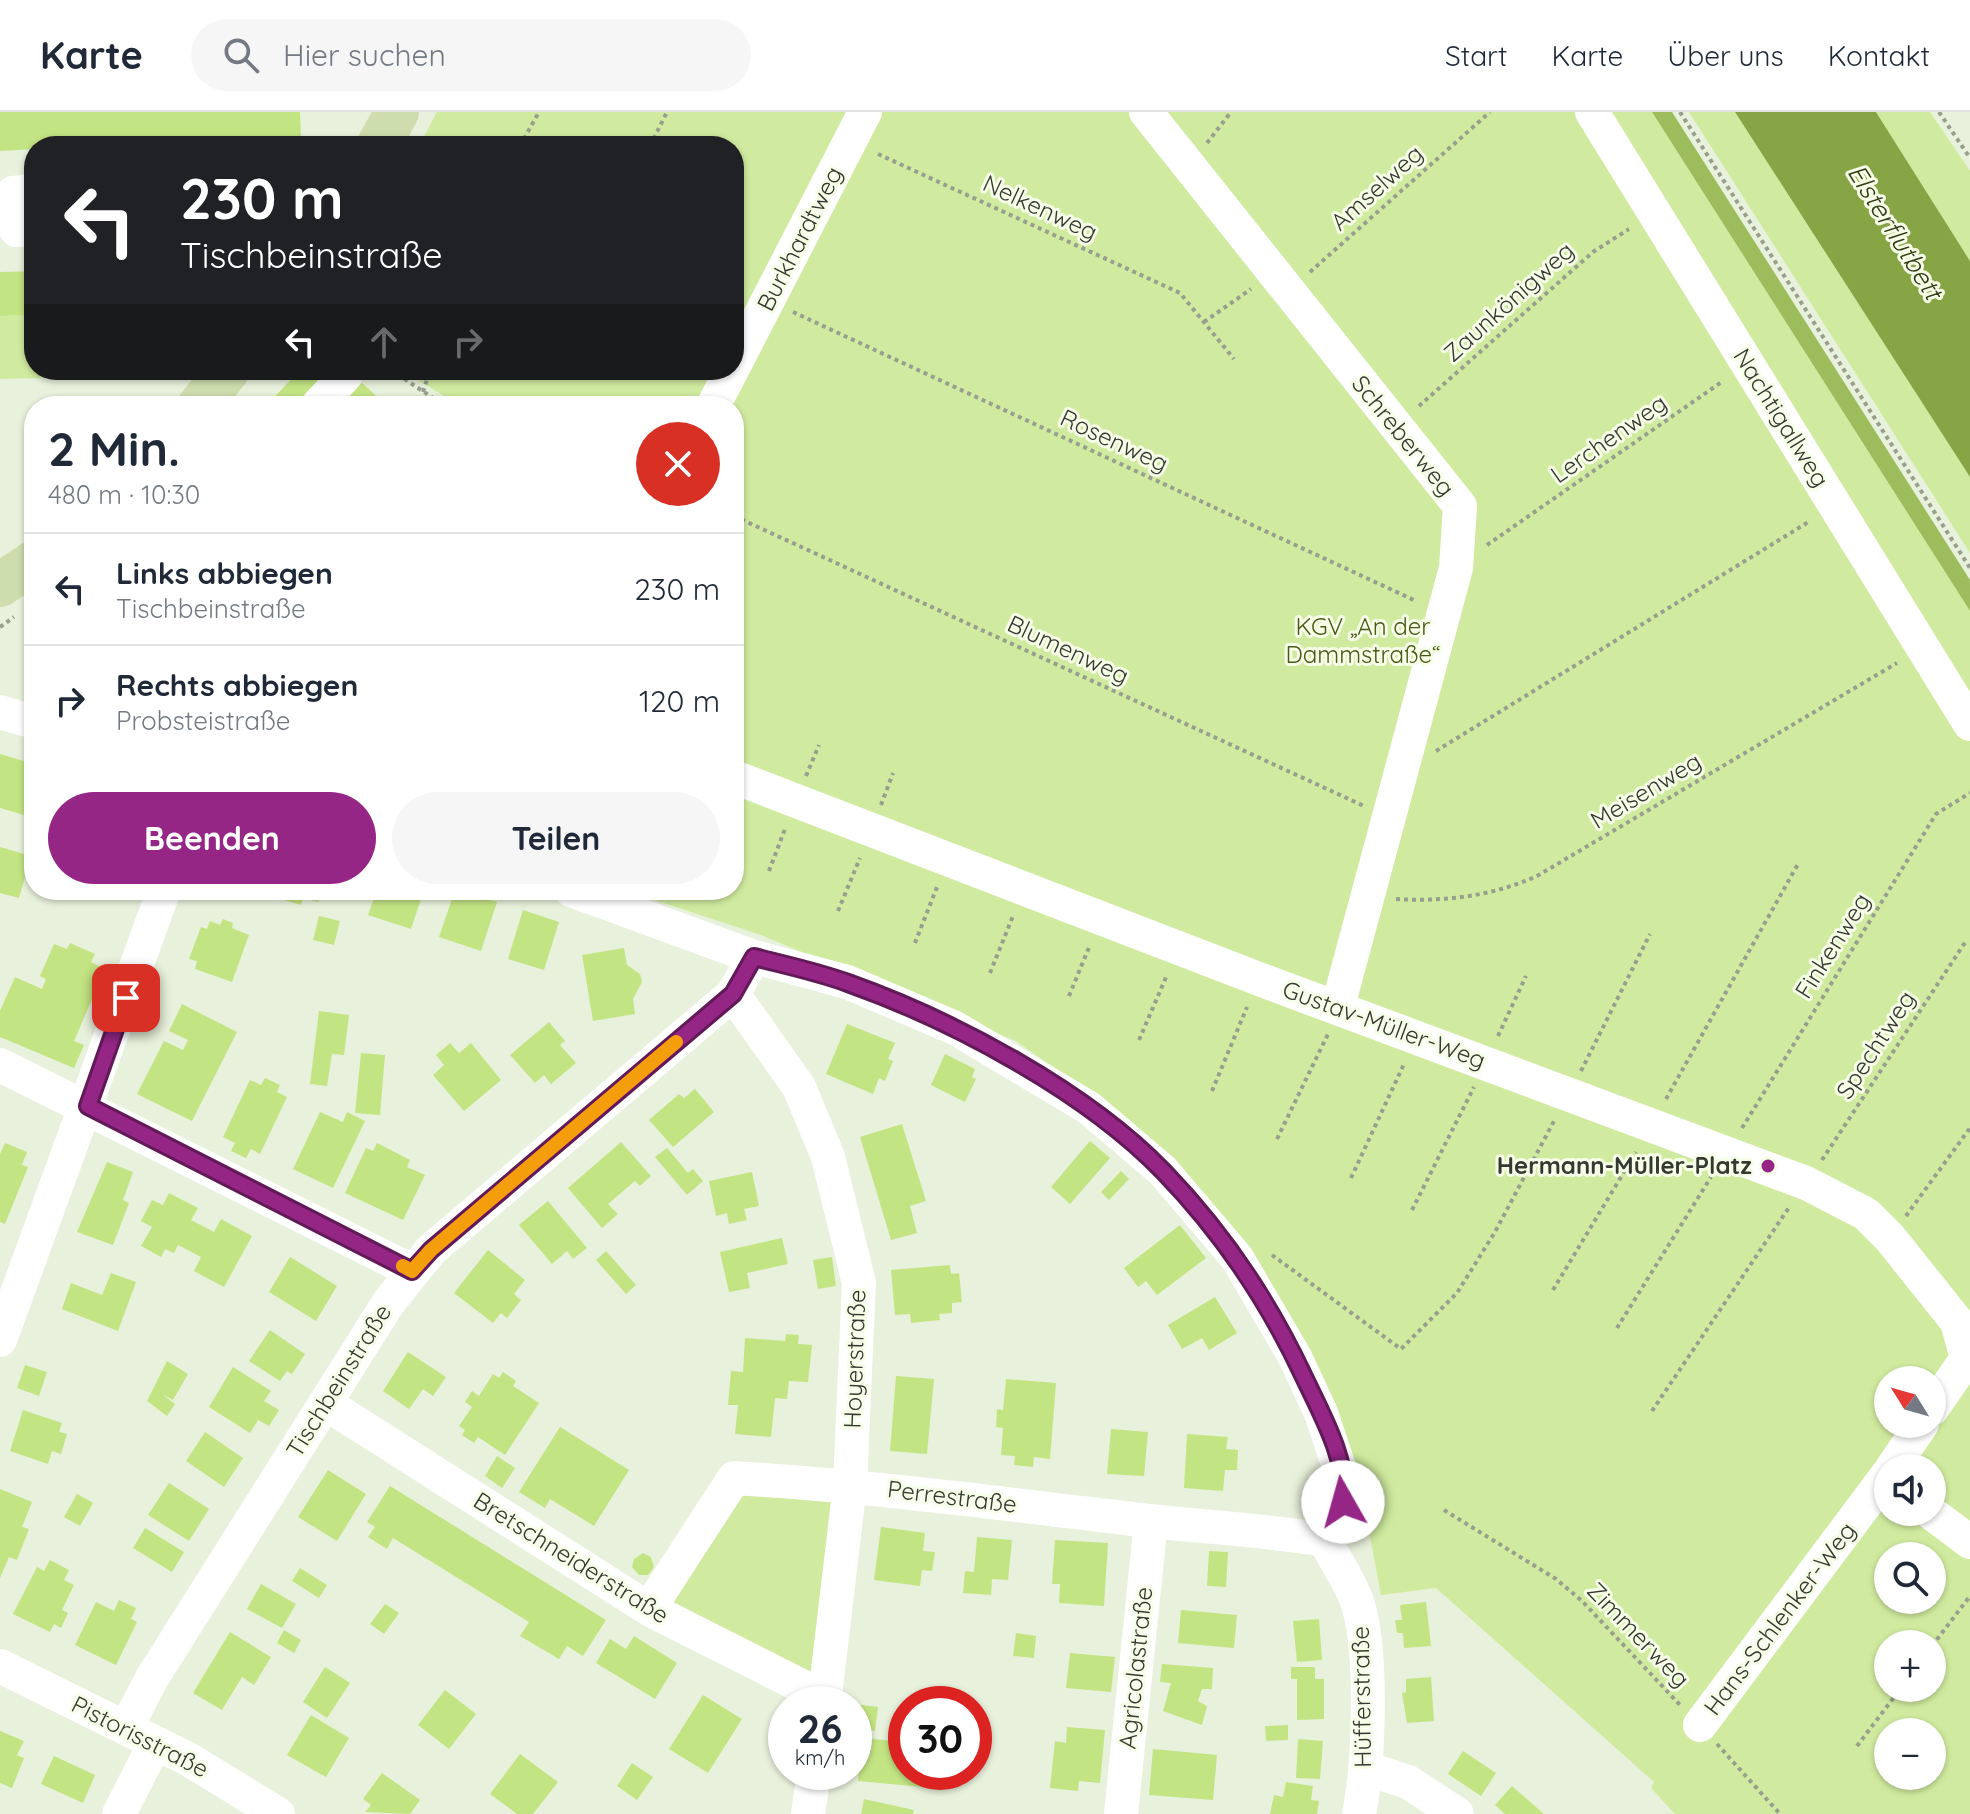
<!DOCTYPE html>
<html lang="de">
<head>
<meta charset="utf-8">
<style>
	:root { --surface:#fff; --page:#f6f6f7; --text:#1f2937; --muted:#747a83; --line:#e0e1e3; --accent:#952686 }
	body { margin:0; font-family:Quicksand,sans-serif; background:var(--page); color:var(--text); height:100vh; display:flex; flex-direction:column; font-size:30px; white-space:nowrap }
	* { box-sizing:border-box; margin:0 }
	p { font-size:26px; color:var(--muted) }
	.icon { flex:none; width:44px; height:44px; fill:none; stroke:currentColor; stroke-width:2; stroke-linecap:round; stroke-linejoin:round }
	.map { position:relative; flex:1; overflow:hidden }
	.sheet { position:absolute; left:24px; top:284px; width:720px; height:504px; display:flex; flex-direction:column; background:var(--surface); border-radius:32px; box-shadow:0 2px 6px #0004 }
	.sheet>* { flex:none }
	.banner { position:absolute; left:24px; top:24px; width:720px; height:244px; border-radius:32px; box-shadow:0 2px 6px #0004; background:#202124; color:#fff; overflow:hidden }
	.needle { width:52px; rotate:307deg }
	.tools { position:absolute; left:1874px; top:1254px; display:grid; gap:16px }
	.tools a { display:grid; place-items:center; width:72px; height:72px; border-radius:50%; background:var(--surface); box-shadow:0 2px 6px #0004; font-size:40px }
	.speed { position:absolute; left:768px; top:1574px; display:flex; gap:16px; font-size:40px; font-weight:700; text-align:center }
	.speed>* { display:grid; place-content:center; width:104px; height:104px; border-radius:50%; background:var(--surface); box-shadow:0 2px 6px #0004; line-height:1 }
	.speed small { font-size:20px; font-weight:400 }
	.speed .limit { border:12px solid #d22; background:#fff; color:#111 }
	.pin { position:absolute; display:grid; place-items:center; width:68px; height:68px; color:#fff; margin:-34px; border-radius:16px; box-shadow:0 4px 12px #0006 }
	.me { position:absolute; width:88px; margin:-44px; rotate:353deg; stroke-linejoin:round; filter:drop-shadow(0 0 6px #0008) }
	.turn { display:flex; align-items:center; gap:28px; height:168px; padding:0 24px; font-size:36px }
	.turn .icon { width:104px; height:104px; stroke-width:2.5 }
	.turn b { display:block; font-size:56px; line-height:68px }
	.lanes { display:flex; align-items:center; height:76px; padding:0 24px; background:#0003; justify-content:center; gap:40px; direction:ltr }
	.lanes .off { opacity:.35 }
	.round { display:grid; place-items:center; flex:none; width:84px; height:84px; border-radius:42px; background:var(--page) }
	.head { display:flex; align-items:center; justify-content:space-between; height:136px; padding:0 24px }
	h1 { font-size:48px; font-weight:700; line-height:60px }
	.action { display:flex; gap:16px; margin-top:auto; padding:16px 24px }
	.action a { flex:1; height:92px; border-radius:48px; background:var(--accent); color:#fff; font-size:32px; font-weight:700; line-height:92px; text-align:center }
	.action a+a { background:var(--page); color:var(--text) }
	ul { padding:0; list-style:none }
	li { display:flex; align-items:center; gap:24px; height:112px; padding:0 24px; border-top:2px solid var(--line) }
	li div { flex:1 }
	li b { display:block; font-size:30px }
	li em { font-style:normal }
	header { display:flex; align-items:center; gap:48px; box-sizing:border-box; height:112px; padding:0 40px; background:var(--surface); border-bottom:2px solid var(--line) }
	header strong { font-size:38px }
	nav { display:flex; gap:44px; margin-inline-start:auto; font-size:28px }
	.search { width:560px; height:72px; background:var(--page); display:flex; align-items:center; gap:20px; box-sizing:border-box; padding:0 28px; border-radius:44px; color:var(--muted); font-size:30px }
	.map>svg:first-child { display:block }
	.green { fill:#d0eb9f; fill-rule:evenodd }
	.forest { fill:#9dbc5c }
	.water { fill:#87a545 }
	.building { fill:#c3e483 }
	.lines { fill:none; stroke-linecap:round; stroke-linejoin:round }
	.path { stroke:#989f8f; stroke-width:4; stroke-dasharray:4 4; stroke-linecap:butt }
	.minor { stroke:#fff; stroke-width:34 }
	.major { stroke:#cdddad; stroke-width:44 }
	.route-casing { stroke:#611957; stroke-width:20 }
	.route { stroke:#952686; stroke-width:14 }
	.slow { stroke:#f59e0b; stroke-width:14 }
	.poi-dot { fill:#952686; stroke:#f6fee8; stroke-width:3 }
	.labels { text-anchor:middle; stroke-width:6; stroke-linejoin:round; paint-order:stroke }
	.street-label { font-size:24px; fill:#363931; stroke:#f6fee8 }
	.park-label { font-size:24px; fill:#485b17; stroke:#f6fee8 }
	.poi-label { font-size:24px; font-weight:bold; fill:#363931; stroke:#f6fee8; text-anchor:end }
	.water-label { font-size:26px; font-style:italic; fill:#303c15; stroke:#f6fee8 }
</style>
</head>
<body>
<header>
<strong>Karte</strong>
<div class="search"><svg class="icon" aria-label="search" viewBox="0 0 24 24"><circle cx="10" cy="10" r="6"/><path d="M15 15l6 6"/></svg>Hier suchen</div>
<nav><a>Start</a><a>Karte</a><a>Über uns</a><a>Kontakt</a></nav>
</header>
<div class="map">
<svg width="1970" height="1702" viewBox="0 0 1970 1702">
	<rect width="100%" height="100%" fill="#e8f1db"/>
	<path class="green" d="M437,0H1652L1970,499V1702H1675L1651,1676L1654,1670L1436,1476L1381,1483L1359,1366L1144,1021L1016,929L761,823L624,778H734V294H452L454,290L401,258H734V34H419ZM1888,1268H1932V1312H1888ZM1888,1356H1932V1400H1888ZM1888,1444H1932V1488H1888ZM1888,1532H1932V1576H1888ZM1888,1620H1932V1664H1888Z
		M1689,0H1735L1970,365V441Z
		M1876,0H1930L1970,59V149Z
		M34,203V258H148V263L0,267V204Z
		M734,1366L850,1373L825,1586L649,1497Z"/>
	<path class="forest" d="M1652,0H1672L1970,468V499Z"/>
	<path class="water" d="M1735,0H1876L1970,149V365Z"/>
	<path class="building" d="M0,0H300L301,26L34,34V37L0,39Z
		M34,159V203L0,204V160Z
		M300,258H334L300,294H266Z
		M359,268L387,294L338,291Z
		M0,642L34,652V706L0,696Z
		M0,735L31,744L19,786L0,781Z
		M281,778H322L318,790L303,786L301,793L284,788L287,780Z
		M377,778H424L411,817L368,803Z
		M455,778L497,790L481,839L439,825Z
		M523,798L559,810L544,858L508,847Z
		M319,804L340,809L334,833L313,828Z
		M223,807L233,811L232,816L249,823L232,870L195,857L197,849L189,847L201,815L207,817L210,809L220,813Z
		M70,831L95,842L91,850L105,857L74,929L84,933L74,956L0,925V899L15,865L42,877L46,867L40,864L54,832L67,837Z
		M624,836L627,853L640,862L642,870L633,887L635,902L593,909L582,843Z
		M182,892L237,920L192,1009L137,982L164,929L183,938L188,928L169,919Z
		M319,899L349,903L344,943L332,942L327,974L310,972Z
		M549,910L565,929L560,933L576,951L551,972L544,963L535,971L510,943Z
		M847,912L895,931L888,947L893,949L885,969L879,966L873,982L826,962Z
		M450,931L459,941L471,931L501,968L464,999L433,963L444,953L436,943Z
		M361,941L385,943L380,1003L355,1001Z
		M945,942L975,957L972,965L976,967L965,990L931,973Z
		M265,966L280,973L277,980L287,985L260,1042L251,1037L246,1046L231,1039L235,1031L223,1025L250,968L261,973Z
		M695,977L714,1000L673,1035L649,1008L679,982L684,986Z
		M320,1000L343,1010L347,1000L365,1009L333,1076L293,1057Z
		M902,1012L926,1089L910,1094L917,1121L891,1128L860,1025Z
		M1090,1029L1110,1046L1070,1092L1051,1075Z
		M621,1030L651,1064L640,1074L635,1069L608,1092L618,1102L602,1116L568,1076Z
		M5,1031L27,1040L22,1053L28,1055L5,1112L0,1110V1042Z
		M377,1031L410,1048L407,1055L425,1063L403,1108L345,1081L366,1036L373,1039Z
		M667,1036L688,1061L693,1057L703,1069L687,1083L655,1045Z
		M107,1050L133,1060L123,1088L129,1091L113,1133L77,1120Z
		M1121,1059L1129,1067L1109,1088L1101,1080Z
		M752,1060L759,1094L744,1097L747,1108L729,1112L727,1101L716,1104L709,1069Z
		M169,1081L198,1096L191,1108L214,1120L221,1107L252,1124L224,1175L194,1159L201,1145L178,1133L174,1141L165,1137L161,1145L141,1134L152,1115L141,1109L152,1088L163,1093Z
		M548,1089L587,1136L573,1147L567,1139L552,1152L519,1113Z
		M1180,1113L1206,1146L1157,1183L1146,1169L1138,1175L1124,1156Z
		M782,1126L788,1152L747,1161L750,1176L729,1180L720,1140Z
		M488,1138L525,1168L514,1182L521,1188L507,1206L501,1201L493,1211L454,1181Z
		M606,1139L636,1173L626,1182L596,1148Z
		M290,1145L337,1174L316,1209L269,1180Z
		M832,1145L836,1174L818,1177L813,1148Z
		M950,1153L951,1162L959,1161L962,1190L952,1191V1201L939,1202L940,1208L911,1211L910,1202L895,1203L891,1158Z
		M111,1161L136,1170L118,1219L62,1197L71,1171L102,1183Z
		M1215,1185L1237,1221L1209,1238L1202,1226L1182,1237L1168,1213Z
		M270,1218L305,1242L292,1262L287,1259L280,1269L249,1249Z
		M786,1222L799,1223L798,1232L812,1233L808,1270L789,1269L787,1287L775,1286L771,1325L735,1322L738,1293H728L731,1259L743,1260L745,1226L785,1229Z
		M408,1240L446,1265L433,1284L423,1277L409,1297L383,1279Z
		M167,1249L188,1262L173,1288L162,1282L175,1292L167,1304L147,1289Z
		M25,1253L47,1260L39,1284L17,1276Z
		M233,1255L271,1279L264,1289L279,1298L269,1314L258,1308L250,1321L209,1295Z
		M503,1260L516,1269L513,1274L539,1291L505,1343L478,1325L474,1331L462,1323L465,1318L459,1314L472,1295L465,1290L472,1279L479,1284L493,1262L499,1266Z
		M896,1264L934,1267L927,1342L890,1339Z
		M1006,1267L1056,1271L1050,1347L1034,1345L1033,1355L1014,1353L1015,1344L1001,1343L1003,1316L996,1315L997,1297L1003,1298Z
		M23,1298L62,1311L59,1320L67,1322L61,1342L52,1339L48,1352L10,1339Z
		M560,1315L629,1358L594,1414L550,1387L545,1396L519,1380Z
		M1111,1317L1148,1320L1144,1364L1107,1362Z
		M205,1320L243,1346L224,1375L186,1349Z
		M1187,1322L1228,1325L1226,1337L1238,1338L1237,1358H1225L1223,1379L1184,1376Z
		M497,1344L515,1356L502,1376L485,1364Z
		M328,1358L366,1382L337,1429L298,1405Z
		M169,1371L209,1397L189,1429L148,1403Z
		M390,1374L606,1508L583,1544L567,1534L559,1547L520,1524L529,1510L393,1426L387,1437L368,1425L375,1415L367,1410Z
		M0,1377L32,1390L22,1415L29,1417L17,1448L9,1445L0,1466Z
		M77,1382L93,1391L80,1414L64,1405Z
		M881,1415L925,1421L923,1439L935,1440L932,1459L922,1458L920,1474L874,1468Z
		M145,1416L184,1440L172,1460L133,1436Z
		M977,1425L1012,1428L1008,1468L992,1467L991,1483L963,1481L965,1459L974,1460Z
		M1055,1428L1108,1431L1104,1494L1059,1491L1060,1472H1052Z
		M1209,1439L1228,1440L1226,1475L1207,1474Z
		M643,1441L651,1445L654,1455L648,1463H639L632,1455L634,1447Z
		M50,1448L69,1458L64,1468L74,1473L62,1498L68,1501L61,1516L54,1512L50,1520L13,1502L37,1455L44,1459Z
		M300,1456L327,1473L319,1486L292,1469Z
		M261,1472L296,1492L282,1516L247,1497Z
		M119,1488L136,1496L131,1507L137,1510L116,1553L75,1533L96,1490L114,1499Z
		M1426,1490L1431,1534L1404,1536L1403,1521H1397L1395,1508H1402L1400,1493Z
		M385,1492L399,1501L384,1522L370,1512Z
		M1181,1498L1237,1503L1234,1536L1178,1531Z
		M1319,1507L1322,1548L1297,1550L1293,1509Z
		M284,1518L301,1528L294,1541L277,1531Z
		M230,1520L271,1545L254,1573L242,1565L222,1598L193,1581Z
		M1016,1521L1036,1524L1034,1546L1013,1544Z
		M634,1524L677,1551L655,1587L596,1551L610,1527L626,1537Z
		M1070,1541L1115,1545L1111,1580L1066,1576Z
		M1162,1552L1213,1556L1212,1577H1202L1198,1589L1207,1594L1202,1613L1163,1599L1171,1571L1160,1570Z
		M325,1555L350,1571L327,1606L303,1590Z
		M1291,1555H1315V1567H1324V1607L1297,1608V1567H1291Z
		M1431,1565L1434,1609L1407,1611L1402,1581L1406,1580V1567Z
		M445,1578L476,1602L449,1637L418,1613Z
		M703,1583L742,1607L708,1661L669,1637Z
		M855,1592L878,1595L875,1619L854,1616Z
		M311,1603L349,1626L326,1665L287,1643Z
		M1288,1613V1628L1266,1629L1265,1614Z
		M1067,1615L1105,1618L1100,1671L1079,1669L1078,1679L1050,1676L1055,1629L1066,1631Z
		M0,1619L24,1629L17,1643L24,1646L12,1676L0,1671Z
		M862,1626L906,1630V1660H923L922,1675L858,1669Z
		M1298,1627L1323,1629L1320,1667L1296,1666Z
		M1153,1637L1217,1643L1213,1688L1149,1683Z
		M1463,1639L1496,1661L1481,1684L1448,1662Z
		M520,1642L558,1670L533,1702H517L490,1682Z
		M54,1644L95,1663L83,1691L41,1672Z
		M632,1651L653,1665L637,1688L617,1674Z
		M382,1661L420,1688L410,1702L365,1700L371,1693L363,1687Z
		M1286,1670L1313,1674L1311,1688L1319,1689L1317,1702H1270L1274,1683L1283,1685Z
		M1512,1674L1544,1702H1505L1495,1693Z
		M864,1687L914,1698L913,1702H861Z"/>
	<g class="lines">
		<path class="path" d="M1680,0L1970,456
			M1939,0L1970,46
			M1207,31L1231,0
			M520,34L539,0
			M650,34L667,0
			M878,42L1180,181L1234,247
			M1310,160L1490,0
			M793,200L1416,489
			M1204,210L1251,177
			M391,258L445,294
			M423,280L430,258
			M1419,294L1593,140L1629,117
			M734,404L1364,694
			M1487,433L1723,269
			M0,515L14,505
			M734,621L740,605
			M1436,639L1810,409
			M806,664L819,633
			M881,693L893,661
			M769,759L785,717
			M1396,787C1444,790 1493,784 1537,764L1897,551
			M838,799L860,746
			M915,831L937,775
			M990,861L1013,804
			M1069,884L1090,833
			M1498,924L1526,864
			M1139,928L1167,863
			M1581,959L1650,822
			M1212,979L1247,895
			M1666,987L1798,752
			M1742,1016L1936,702L1970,681
			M1277,1027L1328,922
			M1822,1048L1966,829
			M1351,1066L1404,952
			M1412,1098L1474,975
			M1906,1104L1970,1016
			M1272,1143L1401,1237L1457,1181L1495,1120L1554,1009
			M1553,1178L1636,1040
			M1617,1216L1711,1065
			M1652,1299L1790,1094
			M1444,1398L1556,1467L1582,1489L1681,1594
			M1932,1534L1970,1484
			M1717,1632L1780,1702
			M1857,1634L1901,1576"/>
		<path class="minor" d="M1146,0L1460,394L1456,456L1338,894
			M1592,0L1970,612
			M34,79L13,81L16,118L34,117
			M734,254L865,0
			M317,294L346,263
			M713,294L732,258
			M0,600L34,610
			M734,665L1259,867L1806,1071L1866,1102L1890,1126L1957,1210L1967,1246L1932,1297
			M571,778L754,845L847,870L955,916L1089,996L1163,1059L1237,1146L1295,1245L1321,1301L1345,1373L1340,1408L1325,1428
			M733,882L799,975L828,1045L859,1171L850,1373L824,1592
			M0,953L412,1159
			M0,1228L164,778
			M325,1291L649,1497L825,1586
			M1892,1356L1922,1312
			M1930,1400L1970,1430
			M1325,1428C1336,1451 1355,1476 1360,1500C1372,1549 1369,1652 1359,1702
			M649,1497L734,1366C867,1374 999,1391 1132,1407C1197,1415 1261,1417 1325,1428
			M0,1554L188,1647L278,1702
			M1700,1613L1888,1362
			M126,1616L152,1566L389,1190L431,1138L733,882L754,845
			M1365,1656L1408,1670L1457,1702
			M119,1702L155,1631
			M808,1702L814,1660
			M1121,1702L1151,1409"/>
		<path class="major" d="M378,34L397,0
			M199,294L228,258
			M0,473L34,450"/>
	</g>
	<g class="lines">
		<g class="route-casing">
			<path id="route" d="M126,886L88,994L412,1159L431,1138L733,882L754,845C785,853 818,860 848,871C952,908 1086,979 1164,1060C1221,1119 1269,1190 1304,1265C1321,1301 1349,1350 1343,1390"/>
		</g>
		<use href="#route" class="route"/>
		<path class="slow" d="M403,1154L412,1159L431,1138L676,930"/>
	</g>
	<circle class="poi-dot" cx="1768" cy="1054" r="8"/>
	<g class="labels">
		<g class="street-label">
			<text transform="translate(1377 76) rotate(-42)" y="8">Amselweg</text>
			<text transform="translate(1040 96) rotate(25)" y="8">Nelkenweg</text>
			<text transform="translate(800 127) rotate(-63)" y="8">Burkhardtweg</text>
			<text transform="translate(1509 190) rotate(-42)" y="8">Zaunkönigweg</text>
			<text transform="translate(1781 306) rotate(58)" y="8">Nachtigallweg</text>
			<text transform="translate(1403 324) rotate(51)" y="8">Schreberweg</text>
			<text transform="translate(1609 327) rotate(-35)" y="8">Lerchenweg</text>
			<text transform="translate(1114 329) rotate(25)" y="8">Rosenweg</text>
			<text transform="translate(1068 538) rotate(25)" y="8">Blumenweg</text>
			<text transform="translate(1646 679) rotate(-31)" y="8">Meisenweg</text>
			<text transform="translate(1833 834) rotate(-58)" y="8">Finkenweg</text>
			<text transform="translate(1384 913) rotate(20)" y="8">Gustav-Müller-Weg</text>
			<text transform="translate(1876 933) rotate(-57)" y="8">Spechtweg</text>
			<text transform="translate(855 1247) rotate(-88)" y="8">Hoyerstraße</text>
			<text transform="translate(339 1269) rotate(-58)" y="8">Tischbeinstraße</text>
			<text transform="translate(952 1385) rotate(7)" y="8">Perrestraße</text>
			<text transform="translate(571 1446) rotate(32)" y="8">Bretschneiderstraße</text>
			<text transform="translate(1780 1507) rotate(-53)" y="8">Hans-Schlenker-Weg</text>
			<text transform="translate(1638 1523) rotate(46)" y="8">Zimmerweg</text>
			<text transform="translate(1136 1556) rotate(-84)" y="8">Agricolastraße</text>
			<text transform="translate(1362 1585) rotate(-91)" y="8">Hüfferstraße</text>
			<text transform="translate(140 1625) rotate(27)" y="8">Pistorisstraße</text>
		</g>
		<g class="park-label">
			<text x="1363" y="523">KGV „An der<tspan x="1363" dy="28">Dammstraße“</tspan></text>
		</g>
		<g class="poi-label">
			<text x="1752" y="1062">Hermann-Müller-Platz</text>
		</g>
		<g class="water-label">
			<text transform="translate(1895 120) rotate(58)" y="9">Elsterflutbett</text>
		</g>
	</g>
</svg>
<div class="tools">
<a><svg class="needle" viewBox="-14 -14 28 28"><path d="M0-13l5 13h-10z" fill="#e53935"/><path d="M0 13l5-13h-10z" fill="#747a83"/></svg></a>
<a><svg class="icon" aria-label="sound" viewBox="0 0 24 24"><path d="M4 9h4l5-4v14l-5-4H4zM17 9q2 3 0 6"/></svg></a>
<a><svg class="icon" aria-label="search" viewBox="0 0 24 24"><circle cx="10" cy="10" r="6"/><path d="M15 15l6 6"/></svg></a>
<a>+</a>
<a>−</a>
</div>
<div class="speed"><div>26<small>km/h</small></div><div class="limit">30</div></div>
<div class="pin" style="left:126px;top:886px;background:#d93025"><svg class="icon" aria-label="arrive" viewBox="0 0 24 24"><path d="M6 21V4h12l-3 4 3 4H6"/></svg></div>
<svg class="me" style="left:1343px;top:1390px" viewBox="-20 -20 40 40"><circle r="19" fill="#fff"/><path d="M0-13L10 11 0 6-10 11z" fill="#952686"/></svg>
<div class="banner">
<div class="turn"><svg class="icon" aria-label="left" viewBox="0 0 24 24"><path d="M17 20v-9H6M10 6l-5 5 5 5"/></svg><div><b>230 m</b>Tischbeinstraße</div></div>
<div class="lanes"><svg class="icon" aria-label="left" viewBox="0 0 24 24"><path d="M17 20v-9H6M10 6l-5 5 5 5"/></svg><svg class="icon off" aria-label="ahead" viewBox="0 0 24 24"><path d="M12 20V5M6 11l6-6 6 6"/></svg><svg class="icon off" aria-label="right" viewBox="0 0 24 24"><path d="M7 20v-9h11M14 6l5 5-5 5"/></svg></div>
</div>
<section class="sheet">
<div class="head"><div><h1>2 Min.</h1><p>480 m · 10:30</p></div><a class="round" style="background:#d93025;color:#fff"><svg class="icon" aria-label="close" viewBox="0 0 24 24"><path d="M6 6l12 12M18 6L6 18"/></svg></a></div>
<ul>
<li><svg class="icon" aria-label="left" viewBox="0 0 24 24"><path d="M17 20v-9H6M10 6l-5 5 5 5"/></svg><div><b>Links abbiegen</b><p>Tischbeinstraße</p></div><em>230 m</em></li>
<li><svg class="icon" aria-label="right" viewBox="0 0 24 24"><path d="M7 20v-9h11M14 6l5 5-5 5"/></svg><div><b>Rechts abbiegen</b><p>Probsteistraße</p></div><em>120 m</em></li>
</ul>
<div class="action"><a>Beenden</a><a>Teilen</a></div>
</section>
</div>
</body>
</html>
